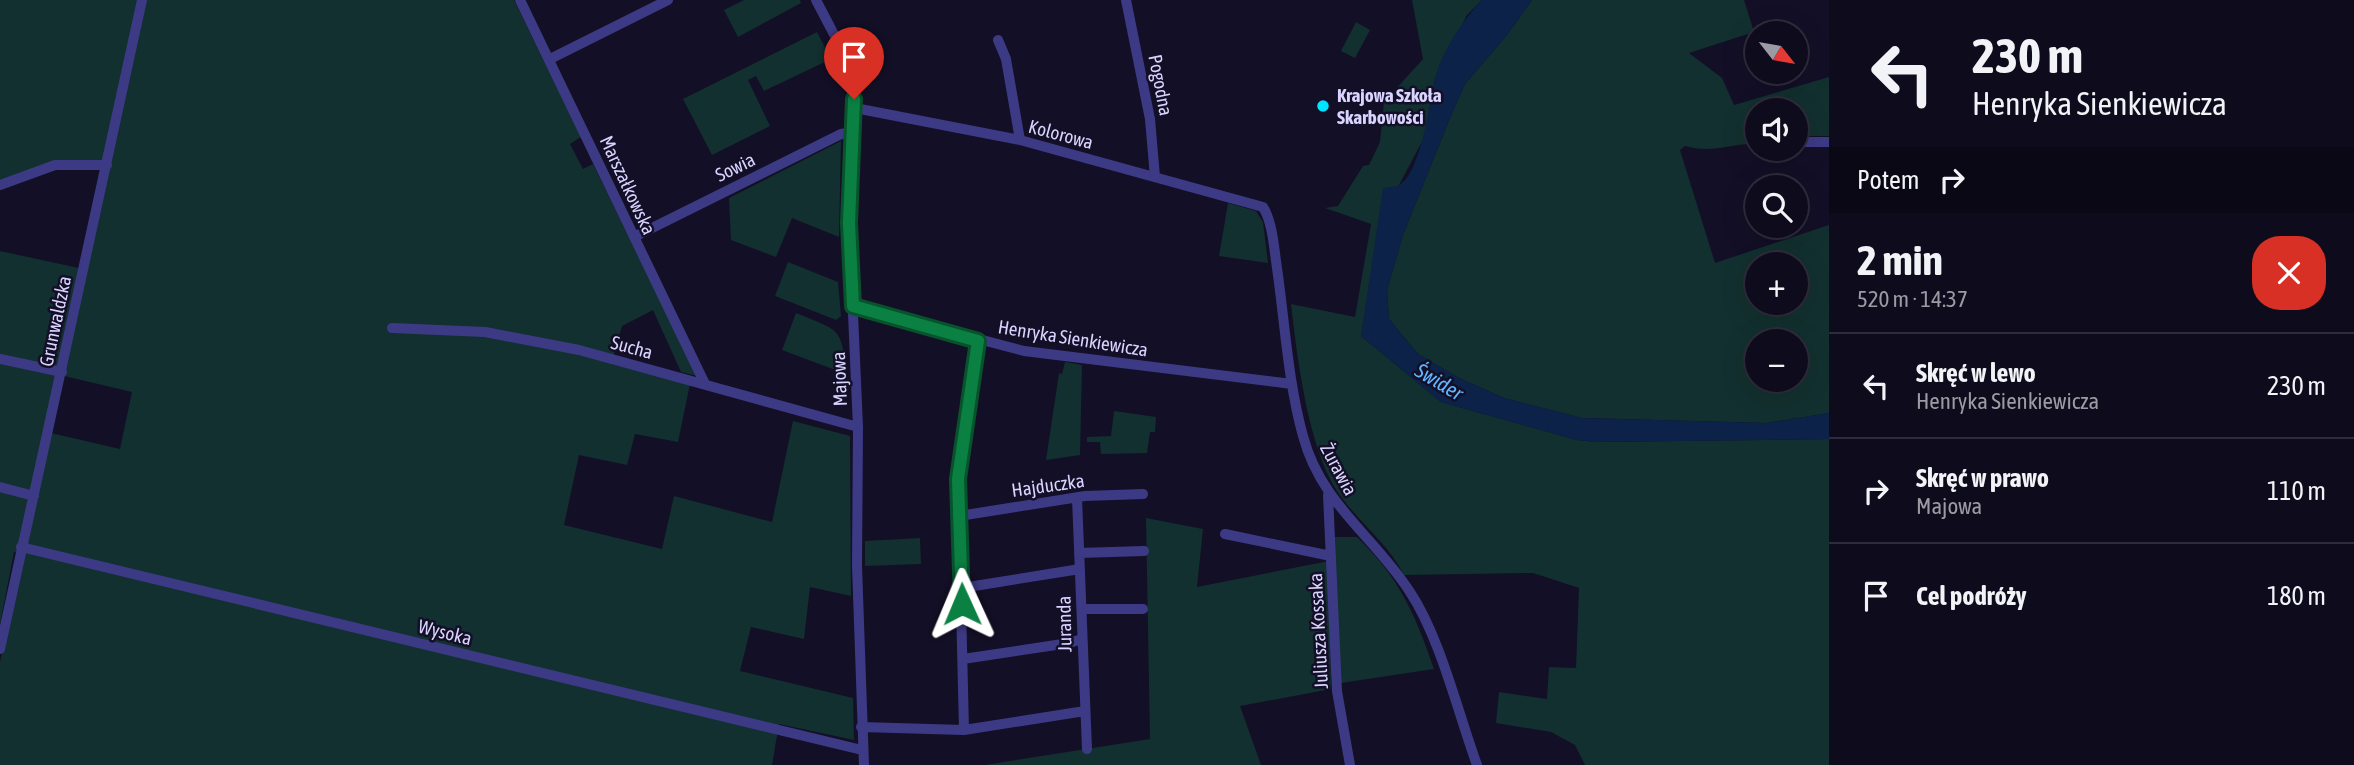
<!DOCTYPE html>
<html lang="pl">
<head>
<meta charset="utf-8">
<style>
	:root { --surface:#0e0b1c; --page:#171425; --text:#f1f3f6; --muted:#9b9ba3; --line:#2e2b3b }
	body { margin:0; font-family:"Asap Condensed",sans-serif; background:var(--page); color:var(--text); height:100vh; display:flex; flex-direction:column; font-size:26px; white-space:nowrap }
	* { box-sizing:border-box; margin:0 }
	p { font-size:23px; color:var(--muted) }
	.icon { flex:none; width:38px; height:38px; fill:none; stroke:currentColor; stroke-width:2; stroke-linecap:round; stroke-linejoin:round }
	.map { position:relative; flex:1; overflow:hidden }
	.panel { display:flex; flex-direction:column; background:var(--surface); width:525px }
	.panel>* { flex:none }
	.banner { background:#0e0b1c; color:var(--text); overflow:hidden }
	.needle { width:46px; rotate:121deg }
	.fabs { position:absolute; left:1745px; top:21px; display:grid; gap:14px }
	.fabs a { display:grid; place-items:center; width:63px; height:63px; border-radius:50%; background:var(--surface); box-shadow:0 7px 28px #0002,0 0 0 2px var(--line); font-size:35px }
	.pin { position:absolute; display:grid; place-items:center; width:60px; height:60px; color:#fff; margin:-72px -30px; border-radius:50% 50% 50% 0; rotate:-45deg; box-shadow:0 0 7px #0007 }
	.pin .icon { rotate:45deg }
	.me { position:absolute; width:77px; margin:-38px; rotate:359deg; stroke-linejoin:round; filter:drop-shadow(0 0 5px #0008) }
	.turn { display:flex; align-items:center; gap:24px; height:147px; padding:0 28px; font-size:32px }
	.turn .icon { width:91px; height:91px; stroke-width:2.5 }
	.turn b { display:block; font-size:49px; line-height:60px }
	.then { display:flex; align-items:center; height:66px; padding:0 28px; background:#0003; gap:14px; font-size:26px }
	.round { display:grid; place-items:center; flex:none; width:74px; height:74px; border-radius:28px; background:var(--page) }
	.head { display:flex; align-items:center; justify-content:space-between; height:119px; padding:0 28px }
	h1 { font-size:42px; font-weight:700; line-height:52px }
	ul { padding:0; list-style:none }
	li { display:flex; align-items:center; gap:21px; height:105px; padding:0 28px; border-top:2px solid var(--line) }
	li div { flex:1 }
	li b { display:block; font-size:26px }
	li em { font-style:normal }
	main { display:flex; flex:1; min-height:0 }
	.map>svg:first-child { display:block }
	.green { fill:#12302f; fill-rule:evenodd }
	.water { fill:#0c2248 }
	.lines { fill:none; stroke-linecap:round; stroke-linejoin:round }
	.minor { stroke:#3d3a85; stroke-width:10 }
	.route-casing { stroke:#07532c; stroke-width:18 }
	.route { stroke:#0b8043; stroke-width:12 }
	.poi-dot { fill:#00e5ff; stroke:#130f26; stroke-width:2.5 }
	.labels { text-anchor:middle; stroke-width:5; stroke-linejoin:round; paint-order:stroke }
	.street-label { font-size:19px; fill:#d9d4ff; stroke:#130f26 }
	.poi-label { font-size:19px; font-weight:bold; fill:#d9d4ff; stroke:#130f26; text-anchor:start }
	.water-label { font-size:21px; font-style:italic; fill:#62b6ff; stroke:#130f26 }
</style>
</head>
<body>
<main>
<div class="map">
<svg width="1829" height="765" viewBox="0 0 1829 765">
	<rect width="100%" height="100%" fill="#130f26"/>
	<path class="green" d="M0,0H514L581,137L570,144L583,169L593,164L697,376L681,372L653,310L622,326L611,364L690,384L678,442L635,434L627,465L579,455L564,525L662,549L674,496L772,522L793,421L850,436L851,596L810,587L804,639L751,627L740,671L853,698L854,740L779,724L772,765H0V662L22,554L14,552L0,624V251L79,268L102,168L56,169L0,189ZM64,376L132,392L120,449L51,433Z
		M744,0H800L801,3L738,37L724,10Z
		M1412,0H1482L1467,15L1435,78L1424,138L1399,185L1372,271L1361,336L1441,402L1577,440L1597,442L1829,439V765H1585L1575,745L1551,732L1496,723L1499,692L1547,699L1549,667L1576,668L1579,588L1533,573L1404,575C1388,543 1357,521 1337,491C1308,447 1297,357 1291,304L1355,317L1371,224L1325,208L1338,206L1363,166L1369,165L1380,142L1384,102L1423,59Z
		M1532,0H1744L1754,32L1689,53L1722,78L1734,105L1829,77V136H1798L1796,145V110H1757V144C1730,143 1712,154 1685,146L1680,150L1715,263L1829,225V413L1767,423L1582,418L1504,398L1459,378L1418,354L1389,319L1387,290L1403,235L1452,113L1465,84L1507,35ZM1757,264H1796V303H1757ZM1757,341H1796V380H1757Z
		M1356,22L1370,30L1355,58L1341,51Z
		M817,32L831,59L764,91L756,76L748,80L770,126L712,155L683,99Z
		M841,141L839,237L792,218L776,257L731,240L729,198Z
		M1228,203L1256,211L1263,222L1268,263L1219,256Z
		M788,262L838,282L841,316L836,320L775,296Z
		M796,313C839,331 842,326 846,374L782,350Z
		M1065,362L1082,365L1080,455L1046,460L1059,373L1062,374Z
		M1114,411L1156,417L1155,432H1150L1147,453L1101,454L1100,442H1087V437L1111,436Z
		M1146,518L1203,529L1197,587L1329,561L1331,689L1240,706L1261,765H985L1150,739Z
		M1334,537H1357C1399,577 1415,614 1434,669L1341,683Z
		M920,538L921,564L865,566V541Z"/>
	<path class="water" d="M1482,0H1532L1507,35L1465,84L1452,113L1403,235L1387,290L1389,319L1418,354L1459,378L1504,398L1582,418L1767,423L1829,413V439L1597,442L1577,440L1441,402L1361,336L1383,188C1387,187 1395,187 1399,185C1421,173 1430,101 1435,79C1442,51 1463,20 1482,0Z"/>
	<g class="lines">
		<path class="minor" d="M520,0L705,384
			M816,0L839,44L854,97L849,223L858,427L857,566L864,765
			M1126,0L1150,119L1155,177
			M998,40L1006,59L1020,140
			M550,59L668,0
			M855,108L1020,140L1263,207C1273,223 1274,249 1277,268C1285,324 1288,382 1303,436C1321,504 1374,536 1410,592C1440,637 1458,713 1477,765
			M1805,142H1829
			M0,185L55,165H107
			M634,237L841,134L853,132
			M853,306L1024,351L1292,384
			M392,328L485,332L579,350L858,427
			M0,359L62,372
			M0,487L34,496
			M1328,495L1337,691L1350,765
			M1077,498L1087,749
			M959,516L1085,496L1143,494
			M1225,534L1331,556
			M21,547L862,750
			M1079,553L1144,551
			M962,588L1080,569
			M1082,609H1143
			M0,649L142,0
			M963,659L1069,643L1082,639
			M861,727L964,730L1085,711
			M964,730L958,479L978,341"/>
	</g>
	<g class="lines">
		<g class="route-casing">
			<path id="route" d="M854,99L849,223L853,306L978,341L958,479L962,604"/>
		</g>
		<use href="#route" class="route"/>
	</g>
	<circle class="poi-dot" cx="1323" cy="106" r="7"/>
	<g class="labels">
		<g class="street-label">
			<text transform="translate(1161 85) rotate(79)" y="7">Pogodna</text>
			<text transform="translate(1061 134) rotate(15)" y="7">Kolorowa</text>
			<text transform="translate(735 167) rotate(-26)" y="7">Sowia</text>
			<text transform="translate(628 185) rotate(65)" y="7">Marszałkowska</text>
			<text transform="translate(55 321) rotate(-78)" y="7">Grunwaldzka</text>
			<text transform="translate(1073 338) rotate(9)" y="7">Henryka Sienkiewicza</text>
			<text transform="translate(632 347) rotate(15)" y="7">Sucha</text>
			<text transform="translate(839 379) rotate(-92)" y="7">Majowa</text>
			<text transform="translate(1339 469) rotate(62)" y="7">Żurawia</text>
			<text transform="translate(1048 485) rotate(-8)" y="7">Hajduczka</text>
			<text transform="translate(1064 624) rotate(-91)" y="7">Juranda</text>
			<text transform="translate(1318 631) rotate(-93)" y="7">Juliusza Kossaka</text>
			<text transform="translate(445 632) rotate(14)" y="7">Wysoka</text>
		</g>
		<g class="poi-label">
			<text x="1337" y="102">Krajowa Szkoła<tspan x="1337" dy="22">Skarbowości</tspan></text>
		</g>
		<g class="water-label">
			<text transform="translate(1439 382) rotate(31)" y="7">Świder</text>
		</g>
	</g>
</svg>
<div class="fabs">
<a><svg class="needle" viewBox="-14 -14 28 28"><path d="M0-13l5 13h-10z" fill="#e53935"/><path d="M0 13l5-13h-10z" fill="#9b9ba3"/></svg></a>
<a><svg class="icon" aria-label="sound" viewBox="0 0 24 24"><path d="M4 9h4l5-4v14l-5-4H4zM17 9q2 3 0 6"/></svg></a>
<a><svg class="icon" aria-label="search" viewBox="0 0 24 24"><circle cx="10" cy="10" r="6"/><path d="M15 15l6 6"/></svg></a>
<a>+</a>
<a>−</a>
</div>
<div class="pin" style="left:854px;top:99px;background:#d93025"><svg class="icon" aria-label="arrive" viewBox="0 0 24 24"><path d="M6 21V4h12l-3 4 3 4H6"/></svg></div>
<svg class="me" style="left:962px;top:604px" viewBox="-20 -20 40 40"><path d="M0-17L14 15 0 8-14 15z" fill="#0b8043" stroke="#fff" stroke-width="4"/></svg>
</div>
<section class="panel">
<div class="banner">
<div class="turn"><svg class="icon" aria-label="left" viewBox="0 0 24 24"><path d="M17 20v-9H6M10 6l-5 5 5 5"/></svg><div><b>230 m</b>Henryka Sienkiewicza</div></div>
<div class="then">Potem<svg class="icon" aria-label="right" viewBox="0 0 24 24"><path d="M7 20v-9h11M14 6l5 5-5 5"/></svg></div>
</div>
<div class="head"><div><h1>2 min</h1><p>520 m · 14:37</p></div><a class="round" style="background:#d93025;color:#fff"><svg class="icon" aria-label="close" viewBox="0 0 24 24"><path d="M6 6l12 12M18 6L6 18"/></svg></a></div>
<ul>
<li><svg class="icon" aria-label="left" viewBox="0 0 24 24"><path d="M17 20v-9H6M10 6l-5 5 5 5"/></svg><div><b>Skręć w lewo</b><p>Henryka Sienkiewicza</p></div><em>230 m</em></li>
<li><svg class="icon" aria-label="right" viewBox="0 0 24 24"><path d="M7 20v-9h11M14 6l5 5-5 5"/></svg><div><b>Skręć w prawo</b><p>Majowa</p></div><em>110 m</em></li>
<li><svg class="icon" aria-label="arrive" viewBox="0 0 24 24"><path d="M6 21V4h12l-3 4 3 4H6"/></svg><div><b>Cel podróży</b></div><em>180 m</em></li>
</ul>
</section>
</main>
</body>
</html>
